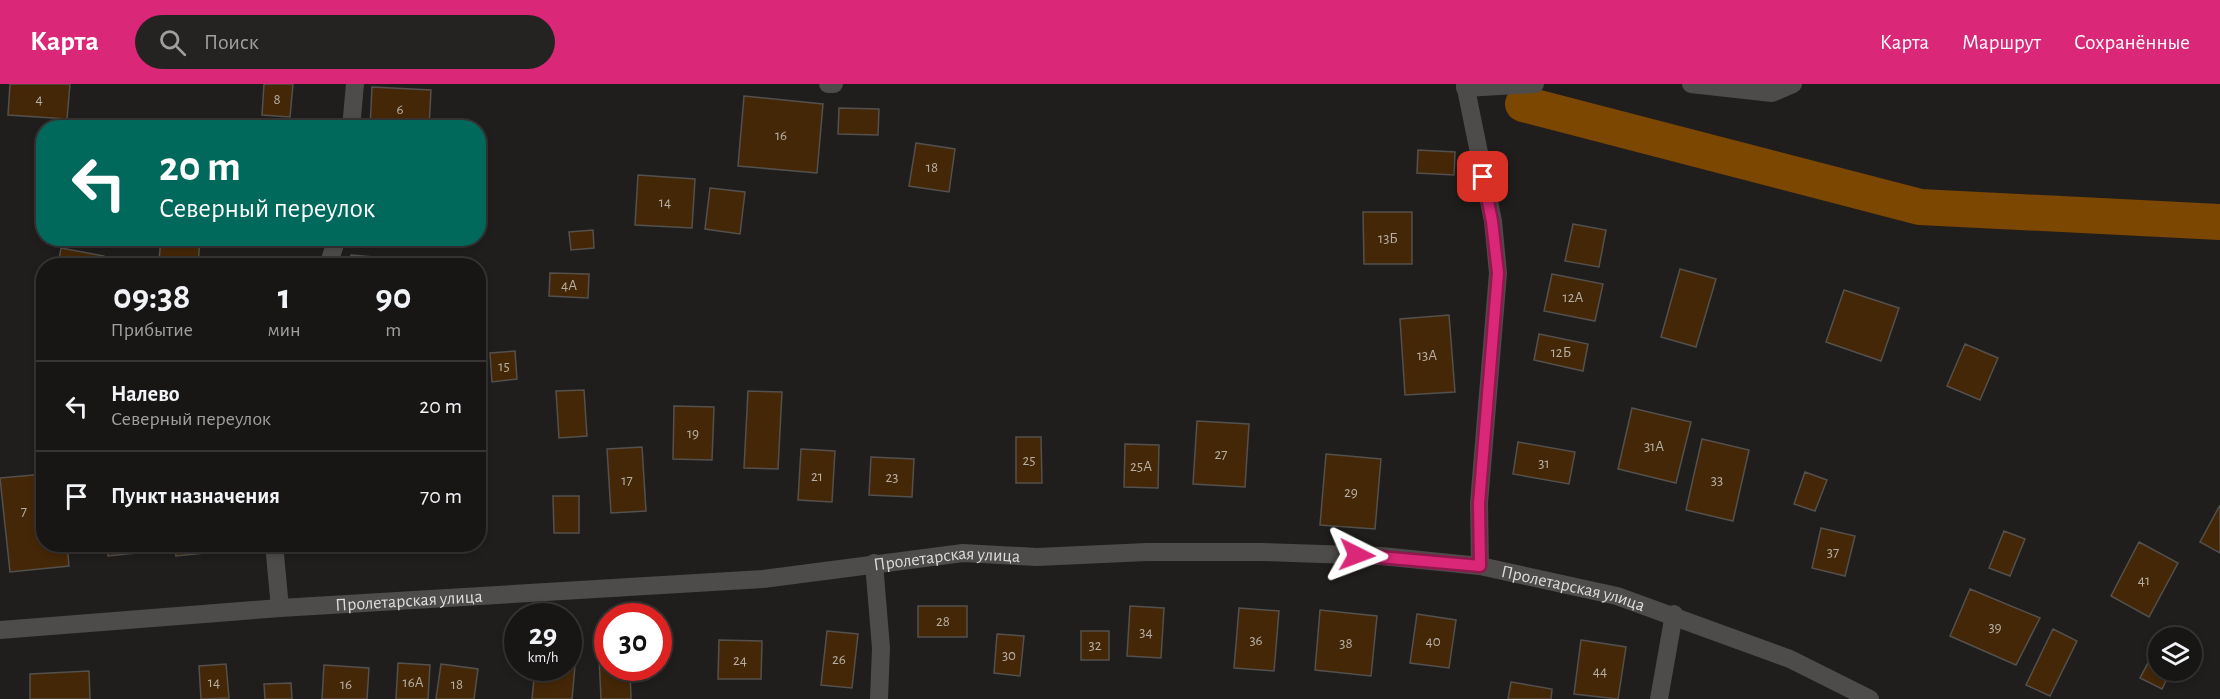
<!DOCTYPE html>
<html lang="ru">
<head>
<meta charset="utf-8">
<style>
	:root { --surface:#181615; --page:#252322; --text:#f1f3f6; --muted:#9f9fa0; --line:#363534; --accent:#db2777 }
	body { margin:0; font-family:"Alegreya Sans",sans-serif; background:var(--page); color:var(--text); height:100vh; display:flex; flex-direction:column; font-size:22px; white-space:nowrap }
	* { box-sizing:border-box; margin:0 }
	p { font-size:20px; color:var(--muted) }
	.icon { flex:none; width:33px; height:33px; fill:none; stroke:currentColor; stroke-width:2; stroke-linecap:round; stroke-linejoin:round }
	.map { position:relative; flex:1; overflow:hidden }
	.side { position:absolute; left:36px; top:174px; width:450px; height:294px; display:flex; flex-direction:column; background:var(--surface); border-radius:24px; box-shadow:0 3px 9px #0003,0 0 0 2px var(--line) }
	.side>* { flex:none }
	.hud { position:absolute; left:36px; top:36px; width:450px; height:126px; border-radius:24px; box-shadow:0 3px 9px #0003,0 0 0 2px var(--line); background:#00695c; color:#fff; overflow:hidden }
	.tools { position:absolute; left:2148px; top:543px; display:grid; gap:12px }
	.tools a { display:grid; place-items:center; width:54px; height:54px; border-radius:50%; background:var(--surface); box-shadow:0 3px 9px #0003,0 0 0 2px var(--line); font-size:30px }
	.speed { position:absolute; left:504px; top:519px; display:flex; gap:12px; font-size:30px; font-weight:700; text-align:center }
	.speed>* { display:grid; place-content:center; width:78px; height:78px; border-radius:50%; background:var(--surface); box-shadow:0 3px 9px #0003,0 0 0 2px var(--line); line-height:1 }
	.speed small { font-size:15px; font-weight:400 }
	.speed .limit { border:9px solid #d22; background:#fff; color:#111 }
	.pin { position:absolute; display:grid; place-items:center; width:51px; height:51px; color:#fff; margin:-26px; border-radius:12px; box-shadow:0 3px 9px #0006 }
	.me { position:absolute; width:66px; margin:-33px; rotate:93deg; stroke-linejoin:round; filter:drop-shadow(0 0 4px #0008) }
	.turn { display:flex; align-items:center; gap:21px; height:126px; padding:0 24px; font-size:27px }
	.turn .icon { width:78px; height:78px; stroke-width:2.5 }
	.turn b { display:block; font-size:42px; line-height:51px }
	.eta { display:flex; justify-content:space-evenly; align-items:center; height:102px; text-align:center }
	.eta b { font-size:36px; font-weight:600; line-height:42px }
	ul { padding:0; list-style:none }
	li { display:flex; align-items:center; gap:18px; height:90px; padding:0 24px; border-top:2px solid var(--line) }
	li div { flex:1 }
	li b { display:block; font-size:22px }
	li em { font-style:normal }
	header { display:flex; align-items:center; gap:36px; box-sizing:border-box; height:84px; padding:0 30px; background:var(--accent); color:#fff }
	header strong { font-size:28px }
	nav { display:flex; gap:33px; margin-inline-start:auto; font-size:21px }
	.search { width:420px; height:54px; background:var(--page); display:flex; align-items:center; gap:15px; box-sizing:border-box; padding:0 21px; border-radius:33px; color:var(--muted); font-size:22px }
	.map>svg:first-child { display:block }
	.lines { fill:none; stroke-linecap:round; stroke-linejoin:round }
	.canal { stroke:#7c4701; stroke-width:36 }
	.building { fill:#442707; stroke:#53504d; stroke-width:1.5 }
	.minor { stroke:#4d4c4b; stroke-width:18 }
	.route-casing { stroke:#8e194d; stroke-width:15 }
	.route { stroke:#db2777; stroke-width:10 }
	.labels { text-anchor:middle; stroke-width:4.5; stroke-linejoin:round; paint-order:stroke }
	.number-label { font-size:15px; fill:#b7afa5 }
	.street-label { font-size:18px; fill:#dddcda; stroke:#090807 }
</style>
</head>
<body>
<header>
<strong>Карта</strong>
<div class="search"><svg class="icon" aria-label="search" viewBox="0 0 24 24"><circle cx="10" cy="10" r="6"/><path d="M15 15l6 6"/></svg>Поиск</div>
<nav><a>Карта</a><a>Маршрут</a><a>Сохранённые</a></nav>
</header>
<div class="map">
<svg width="2220" height="615" viewBox="0 0 2220 615">
	<rect width="100%" height="100%" fill="#201e1c"/>
	<g class="lines">
		<path class="canal" d="M1523,20L1920,123L2220,138"/>
	</g>
	<path class="building" d="M10,0H70L67,35L8,31Z
		M264,0H293L290,33L262,31Z
		M372,3L431,6L429,44H370Z
		M744,12L823,20L817,89L738,82Z
		M839,24L879,25L878,51L838,50Z
		M916,59L955,65L949,108L909,102Z
		M1418,66L1455,68L1454,91L1417,89Z
		M638,91L695,95L692,144L635,141Z
		M710,104L745,108L740,150L705,145Z
		M1363,128H1412V180H1364Z
		M1573,140L1606,146L1599,183L1565,177Z
		M593,146L594,164L571,166L569,148Z
		M161,154H200L198,181L159,177Z
		M61,164L104,172L103,182H58Z
		M351,171L397,175L396,182H350Z
		M1680,185L1716,195L1696,263L1661,253Z
		M550,189L589,190L588,214L549,212Z
		M1552,190L1603,200L1595,237L1544,227Z
		M1844,206L1899,224L1881,277L1826,258Z
		M1449,231L1455,308L1405,311L1400,235Z
		M1539,250L1588,260L1583,287L1534,276Z
		M1965,260L1998,274L1980,316L1947,302Z
		M515,267L517,295L492,298L490,269Z
		M584,306L587,352L559,354L556,307Z
		M748,307L782,308L778,385L744,384Z
		M674,322L714,323L712,376L673,375Z
		M1632,324L1691,338L1676,399L1618,385Z
		M1197,337L1249,340L1245,403L1193,400Z
		M1016,353H1041L1042,399H1016Z
		M1702,355L1749,366L1733,437L1686,426Z
		M1518,358L1575,368L1569,400L1513,390Z
		M1125,360L1159,361L1158,404L1124,403Z
		M642,363L646,427L611,429L607,365Z
		M801,365L835,367L832,418L798,416Z
		M1326,370L1381,375L1375,445L1320,441Z
		M871,373L914,375L912,413L869,411Z
		M1805,388L1827,396L1815,427L1794,420Z
		M44,390V460H67L69,482L10,488L0,394Z
		M553,412H579V449H554Z
		M2220,421V469L2200,458Z
		M1821,444L1855,452L1845,492L1812,484Z
		M2004,447L2025,455L2010,492L1989,484Z
		M2139,458L2178,479L2149,533L2111,512Z
		M107,460H155V467L108,472Z
		M174,460H233L234,466L176,472Z
		M1970,505L2040,534L2016,581L1950,552Z
		M918,522H967V553H918Z
		M1130,522L1164,524L1161,574L1127,572Z
		M1239,524L1279,527L1274,587L1234,584Z
		M1320,526L1377,532L1371,592L1315,586Z
		M1417,530L1456,536L1449,584L1410,579Z
		M2053,545L2077,557L2050,612L2026,601Z
		M827,547L858,550L852,604L821,601Z
		M1081,547H1109V576H1081Z
		M997,550L1024,552L1020,592L994,589Z
		M719,556L762,557L761,595H718Z
		M1581,556L1626,563L1618,615L1574,610Z
		M2156,564L2158,565V586H2171L2162,605L2140,594Z
		M608,571V584H630L631,615H601L599,572Z
		M398,579L430,581L428,615H396Z
		M226,580L229,614L201,615L199,582Z
		M441,580L478,585L474,615H436Z
		M324,581L369,584L367,615H322Z
		M568,581L575,582L572,615H532L535,584H568Z
		M89,587L90,615H30V590Z
		M1511,598L1552,605L1551,615H1508Z
		M291,599L292,615H265L264,600Z"/>
	<g class="lines">
		<g class="minor">
			<path d="M828,0H834"/>
			<path d="M1465,0L1493,137L1498,189L1479,419L1480,482"/>
			<path d="M1691,0L1772,9L1793,0"/>
			<path d="M1465,4L1535,0"/>
			<path d="M351,44L355,0"/>
			<path d="M328,182L337,154"/>
			<path d="M274,460L280,524"/>
			<path d="M874,479L881,564L879,615"/>
			<path id="s1" d="M0,546L280,524L763,495L963,469L1037,473L1147,468H1261L1381,472L1480,482L1617,512L1790,575L1870,615"/>
			<path d="M1659,615L1674,530"/>
		</g>
	</g>
	<g class="lines">
		<g class="route-casing">
			<path id="route" d="M1357,471L1480,482L1479,419L1498,189L1492,137L1483,93"/>
		</g>
		<use href="#route" class="route"/>
	</g>
	<g class="labels">
		<g class="number-label">
			<text x="39" y="20">4</text>
			<text x="277" y="20">8</text>
			<text x="400" y="30">6</text>
			<text x="781" y="56">16</text>
			<text x="932" y="88">18</text>
			<text x="665" y="123">14</text>
			<text x="1388" y="159">13Б</text>
			<text x="569" y="206">4А</text>
			<text x="1573" y="218">12А</text>
			<text x="1561" y="273">12Б</text>
			<text x="1427" y="276">13А</text>
			<text x="504" y="287">15</text>
			<text x="693" y="354">19</text>
			<text x="1654" y="367">31А</text>
			<text x="1221" y="375">27</text>
			<text x="1029" y="381">25</text>
			<text x="1544" y="384">31</text>
			<text x="1141" y="387">25А</text>
			<text x="817" y="397">21</text>
			<text x="892" y="398">23</text>
			<text x="627" y="401">17</text>
			<text x="1717" y="401">33</text>
			<text x="1351" y="413">29</text>
			<text x="24" y="432">7</text>
			<text x="1833" y="473">37</text>
			<text x="2144" y="501">41</text>
			<text x="943" y="542">28</text>
			<text x="1995" y="548">39</text>
			<text x="1146" y="553">34</text>
			<text x="1256" y="561">36</text>
			<text x="1433" y="562">40</text>
			<text x="1346" y="564">38</text>
			<text x="1095" y="566">32</text>
			<text x="1009" y="576">30</text>
			<text x="839" y="580">26</text>
			<text x="740" y="581">24</text>
			<text x="1600" y="592">44</text>
			<text x="214" y="603">14</text>
			<text x="413" y="603">16А</text>
			<text x="346" y="605">16</text>
			<text x="457" y="605">18</text>
		</g>
		<g class="street-label">
			<text dy="6" stroke="none"><textPath href="#s1" startOffset="950">Пролетарская улица</textPath></text>
			<text dy="6" stroke="none"><textPath href="#s1" startOffset="1580">Пролетарская улица</textPath></text>
			<text dy="6" stroke="none"><textPath href="#s1" startOffset="410">Пролетарская улица</textPath></text>
		</g>
	</g>
</svg>
<div class="tools">
<a><svg class="icon" aria-label="layers" viewBox="0 0 24 24"><path d="M12 4l9 5-9 5-9-5zM3 14l9 5 9-5"/></svg></a>
</div>
<div class="speed"><div>29<small>km/h</small></div><div class="limit">30</div></div>
<div class="pin" style="left:1483px;top:93px;background:#d93025"><svg class="icon" aria-label="arrive" viewBox="0 0 24 24"><path d="M6 21V4h12l-3 4 3 4H6"/></svg></div>
<svg class="me" style="left:1357px;top:471px" viewBox="-20 -20 40 40"><path d="M0-17L14 15 0 8-14 15z" fill="#db2777" stroke="#fff" stroke-width="4"/></svg>
<div class="hud">
<div class="turn"><svg class="icon" aria-label="left" viewBox="0 0 24 24"><path d="M17 20v-9H6M10 6l-5 5 5 5"/></svg><div><b>20 m</b>Северный переулок</div></div>
</div>
<section class="side">
<div class="eta">
<div><b>09:38</b><p>Прибытие</p></div>
<div><b>1</b><p>мин</p></div>
<div><b>90</b><p>m</p></div>
</div>
<ul>
<li><svg class="icon" aria-label="left" viewBox="0 0 24 24"><path d="M17 20v-9H6M10 6l-5 5 5 5"/></svg><div><b>Налево</b><p>Северный переулок</p></div><em>20 m</em></li>
<li><svg class="icon" aria-label="arrive" viewBox="0 0 24 24"><path d="M6 21V4h12l-3 4 3 4H6"/></svg><div><b>Пункт назначения</b></div><em>70 m</em></li>
</ul>
</section>
</div>
</body>
</html>
